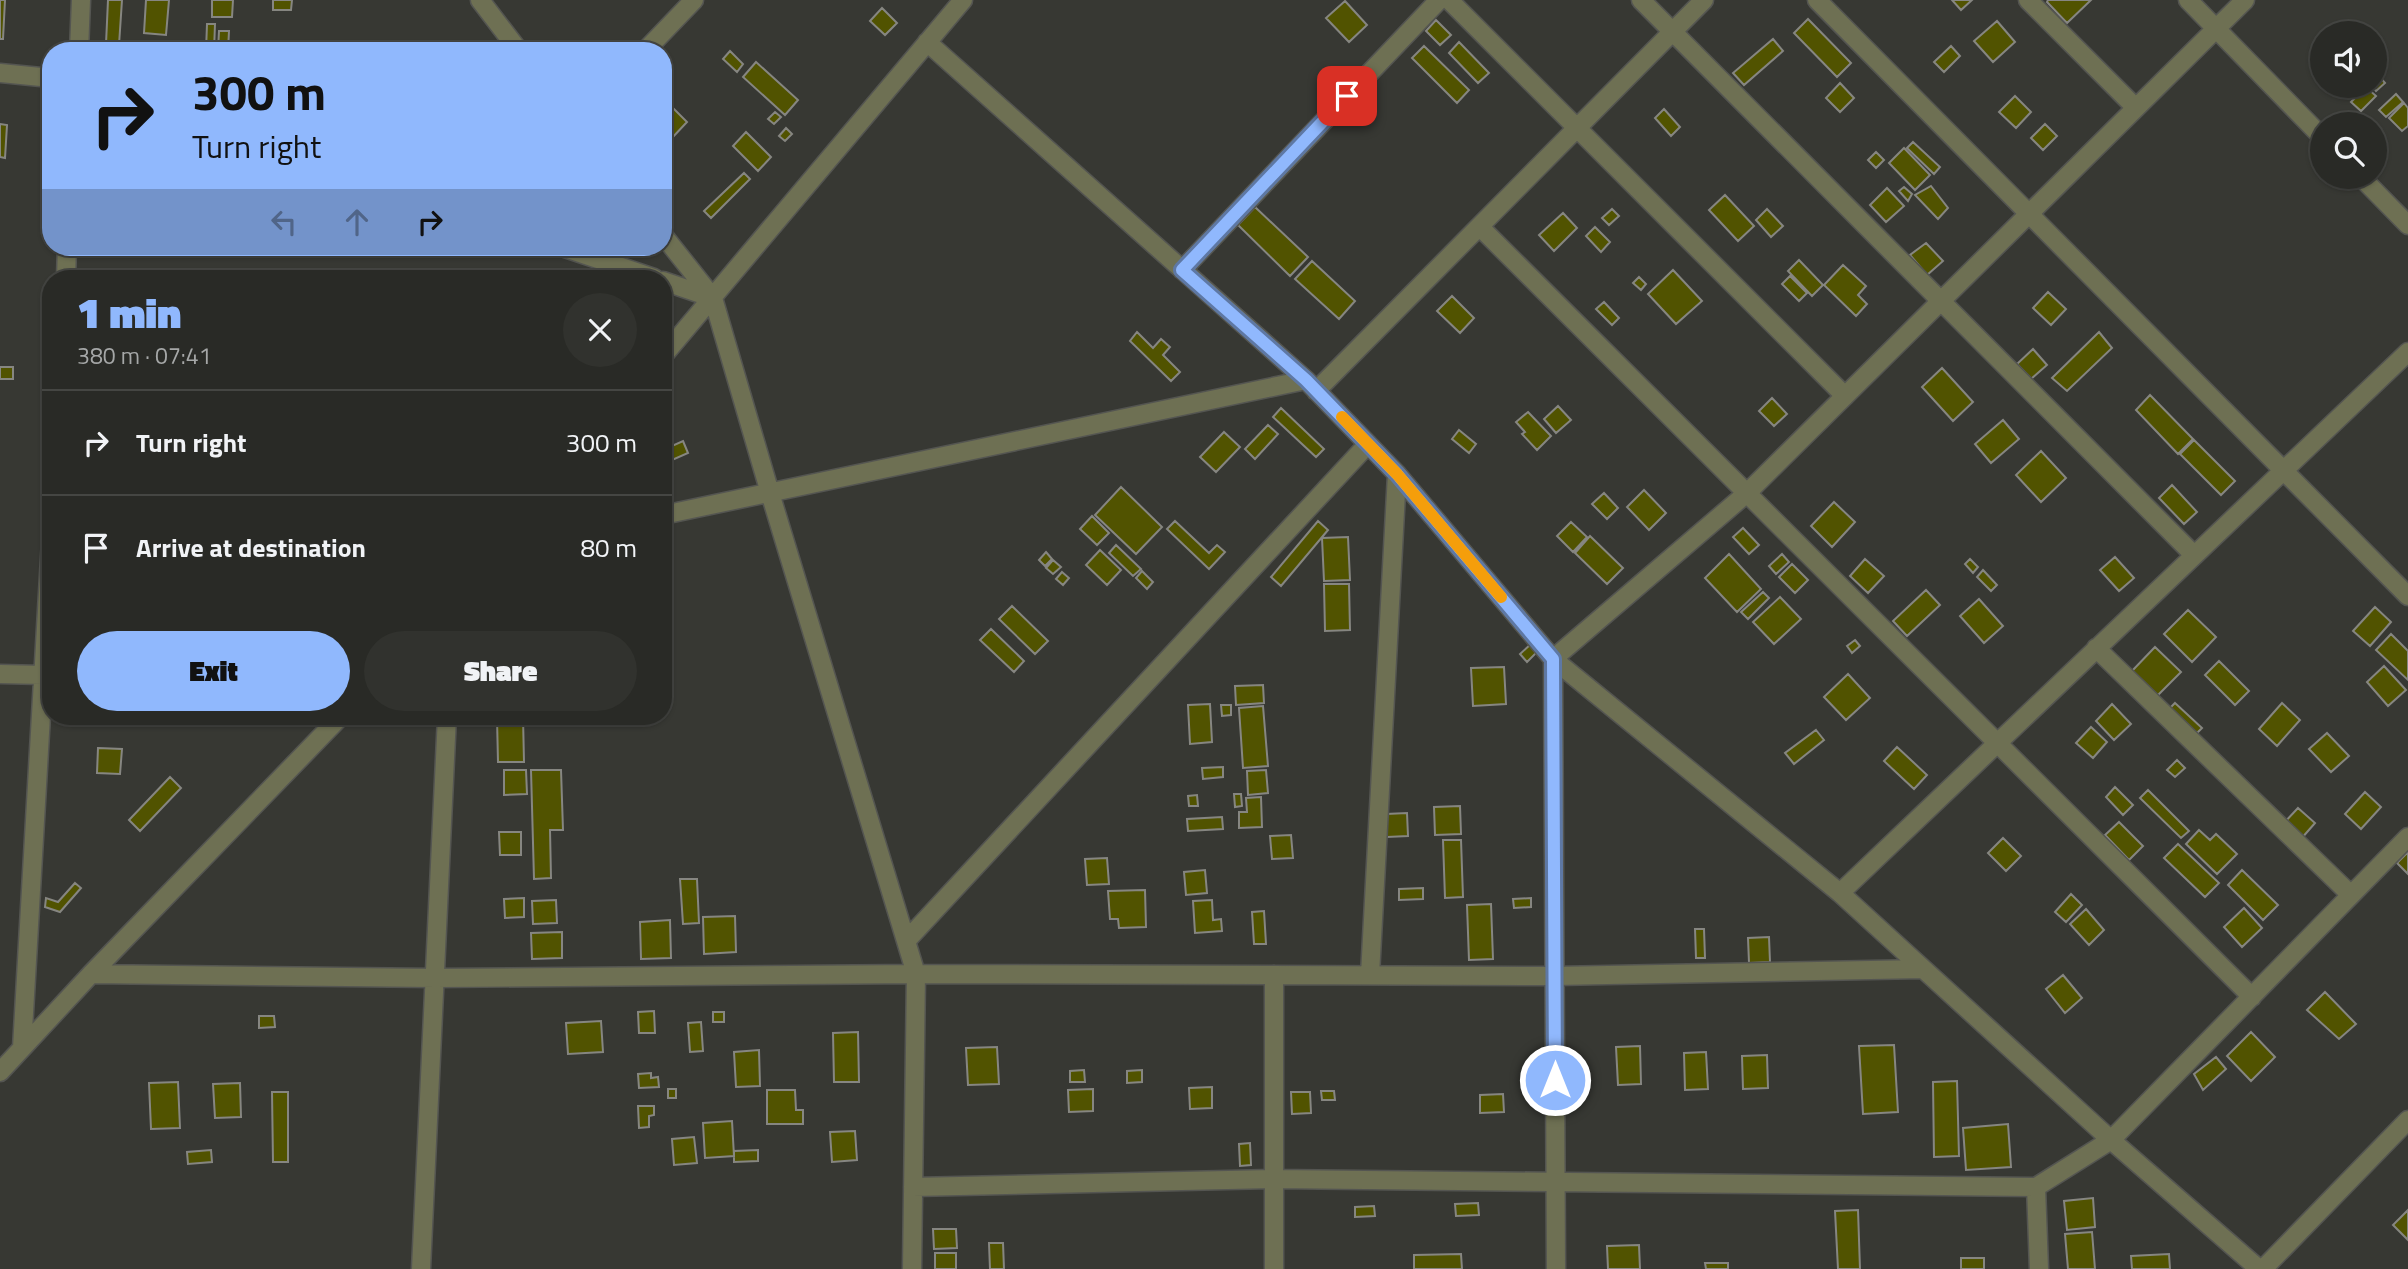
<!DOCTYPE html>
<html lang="en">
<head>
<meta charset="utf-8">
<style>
	:root { --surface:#292a26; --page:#31322e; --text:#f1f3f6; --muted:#a5a7a7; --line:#454643; --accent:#90b8fd }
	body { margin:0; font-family:"Titillium Web",sans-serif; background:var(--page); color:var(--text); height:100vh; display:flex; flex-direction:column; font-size:26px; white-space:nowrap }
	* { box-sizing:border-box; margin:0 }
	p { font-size:23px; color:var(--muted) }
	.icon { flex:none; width:38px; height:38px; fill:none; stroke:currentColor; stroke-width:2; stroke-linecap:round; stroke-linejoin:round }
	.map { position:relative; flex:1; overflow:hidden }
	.panel { position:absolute; left:42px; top:270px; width:630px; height:455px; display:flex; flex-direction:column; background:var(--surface); border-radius:28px; box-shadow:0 2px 5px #0004,0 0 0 2px var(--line) }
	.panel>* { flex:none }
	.top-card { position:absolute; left:42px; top:42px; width:630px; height:214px; border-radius:28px; box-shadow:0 2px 5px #0004,0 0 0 2px var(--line); background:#90b8fd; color:#111; overflow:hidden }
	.buttons { position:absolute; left:2310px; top:21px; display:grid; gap:14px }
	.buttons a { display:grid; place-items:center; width:77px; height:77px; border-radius:50%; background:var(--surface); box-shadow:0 2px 5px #0004,0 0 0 2px var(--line); font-size:35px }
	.pin { position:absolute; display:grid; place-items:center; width:60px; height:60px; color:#fff; margin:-30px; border-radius:14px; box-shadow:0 4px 10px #0006 }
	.me { position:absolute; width:77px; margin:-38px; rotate:0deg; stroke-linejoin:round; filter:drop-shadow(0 0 5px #0008) }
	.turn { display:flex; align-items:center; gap:24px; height:147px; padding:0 35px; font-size:32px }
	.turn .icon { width:91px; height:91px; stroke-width:2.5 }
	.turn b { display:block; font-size:49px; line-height:60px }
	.lanes { display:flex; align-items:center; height:66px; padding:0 35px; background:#0003; justify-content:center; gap:35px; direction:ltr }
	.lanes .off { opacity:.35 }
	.round { display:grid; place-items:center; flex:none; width:74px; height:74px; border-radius:37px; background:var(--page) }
	.overview { display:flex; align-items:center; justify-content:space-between; height:119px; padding:0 35px }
	h1 { font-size:42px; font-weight:800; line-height:52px; color:var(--accent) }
	.action { display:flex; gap:14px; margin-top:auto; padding:14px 35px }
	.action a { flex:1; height:80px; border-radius:42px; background:var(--accent); color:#111; font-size:28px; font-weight:800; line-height:80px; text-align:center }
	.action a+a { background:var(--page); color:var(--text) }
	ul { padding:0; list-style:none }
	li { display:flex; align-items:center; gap:21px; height:105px; padding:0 35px; border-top:2px solid var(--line) }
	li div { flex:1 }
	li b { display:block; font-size:26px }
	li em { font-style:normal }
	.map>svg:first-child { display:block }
	.building { fill:#515300; stroke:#868681; stroke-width:2 }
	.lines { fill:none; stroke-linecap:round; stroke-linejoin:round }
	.minor-casing { stroke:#545551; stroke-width:21 }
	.minor { stroke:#6e7053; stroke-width:18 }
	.route-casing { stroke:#5e78a4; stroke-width:18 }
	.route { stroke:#90b8fd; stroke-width:12 }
	.slow { stroke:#f59e0b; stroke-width:12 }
</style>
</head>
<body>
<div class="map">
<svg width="2408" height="1269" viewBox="0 0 2408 1269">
	<rect width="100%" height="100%" fill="#373833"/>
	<path class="building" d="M0,0H5L3,39H0Z
		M108,0H122L119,45L106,44Z
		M146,0H169L166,35L144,33Z
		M212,0H233L232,17H212Z
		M273,0H292L291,10H273Z
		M1952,0H1972L1961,10Z
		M2048,0H2091L2067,23L2047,2Z
		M1345,1L1367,25L1349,42L1326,18Z
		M882,8L897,23L885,35L870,21Z
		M1808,19L1851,63L1837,77L1794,33Z
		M1436,20L1451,35L1440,45L1426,31Z
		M1997,21L2015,42L1993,62L1974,41Z
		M207,24H215L214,51H206Z
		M219,31H229L228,51H218Z
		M1773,39L1783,51L1744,85L1733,73Z
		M1459,42L1489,73L1478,83L1449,53Z
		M234,44L253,45L252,51H234Z
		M1424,46L1469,90L1457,103L1412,58Z
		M1951,46L1960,56L1944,72L1934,62Z
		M730,51L743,64L737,72L723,59Z
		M756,62L798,100L785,115L743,77Z
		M2378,75L2385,83L2376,91L2372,86H2375V78Z
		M1840,83L1854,98L1840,112L1826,98Z
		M2366,87L2376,96L2361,111L2351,102Z
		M2396,94L2403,102L2386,117L2379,110Z
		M2015,96L2031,112L2016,128L1999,112Z
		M666,101L687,122L671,139L663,132V104Z
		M2404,103L2408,108V126L2402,131L2389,118Z
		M1664,109L1680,127L1671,136L1655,118Z
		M775,112L781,117L774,124L768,119Z
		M0,124L7,125L5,158L0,157Z
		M2045,124L2057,136L2043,150L2031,138Z
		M786,128L792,134L785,141L779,136Z
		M746,132L771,157L758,171L733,146Z
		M1913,142L1940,167L1934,174L1907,148Z
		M1904,148L1930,175L1915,190L1889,163Z
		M1876,152L1884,160L1876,168L1868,160Z
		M744,173L750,179L711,218L704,211Z
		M1931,186L1948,208L1938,219L1915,195Z
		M1904,187L1912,194L1908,201L1899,191Z
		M1887,188L1904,206L1886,222L1870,205Z
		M1725,195L1754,226L1738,241L1709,210Z
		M1255,207L1308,257L1290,276L1238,225Z
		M1612,209L1619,216L1609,225L1602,218Z
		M1767,209L1783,226L1771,237L1756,220Z
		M1563,213L1577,228L1554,251L1539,235Z
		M1595,227L1610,242L1601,252L1586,236Z
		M1926,243L1943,261L1927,275L1910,255Z
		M1799,260L1823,285L1812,296L1788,271Z
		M1312,261L1355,301L1339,319L1295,279Z
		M1843,265L1866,286L1858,295L1867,304L1856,316L1824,285Z
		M1673,270L1702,301L1676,324L1648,294Z
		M1790,276L1807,293L1799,301L1782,284Z
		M1639,277L1646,284L1641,290L1633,283Z
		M2048,292L2066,309L2051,325L2033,308Z
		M1452,296L1474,318L1460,333L1437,311Z
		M1604,302L1619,318L1612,325L1596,309Z
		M1137,332L1153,348L1161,339L1170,347L1163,355L1180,372L1171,381L1130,341Z
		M2099,332L2112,348L2067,391L2052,378Z
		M2033,349L2047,365L2031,379L2017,364Z
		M0,367H13V379H0Z
		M1942,368L1973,402L1953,421L1922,387Z
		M2150,395L2193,439L2178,454L2136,410Z
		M1772,398L1787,414L1774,426L1759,411Z
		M1558,406L1571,420L1556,433L1544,419Z
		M1281,408L1324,449L1316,457L1273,417Z
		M1528,412L1551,436L1537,450L1522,434L1525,432L1516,422Z
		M2003,420L2019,439L1991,463L1975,444Z
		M1268,425L1278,434L1255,459L1245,449Z
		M1459,430L1476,444L1469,453L1452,439Z
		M1224,432L1240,447L1216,472L1200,457Z
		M2194,440L2235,481L2221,495L2180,454Z
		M683,441L688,453L663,464V450Z
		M2041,451L2066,478L2041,502L2016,475Z
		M2172,485L2197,512L2184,524L2159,498Z
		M1121,487L1162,527L1136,554L1095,515Z
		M1644,490L1666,513L1649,530L1627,507Z
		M1604,493L1618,508L1607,519L1592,504Z
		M1834,502L1855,522L1832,547L1811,526Z
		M1092,516L1109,533L1097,545L1080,529Z
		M1175,521L1209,553L1217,545L1225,552L1209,569L1167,529Z
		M1318,521L1328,530L1281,586L1271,577Z
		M1571,522L1587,537L1573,552L1557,536Z
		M1743,528L1759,545L1749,554L1733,537Z
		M1590,536L1623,568L1607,584L1575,553Z
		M1348,537L1350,580L1324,581L1322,538Z
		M1116,545L1141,569L1133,576L1109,553Z
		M1100,550L1121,570L1107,585L1086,565Z
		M1046,552L1052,559L1045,566L1039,560Z
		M1729,554L1761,589L1737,612L1705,578Z
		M1782,554L1789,562L1776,574L1769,566Z
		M2115,557L2134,578L2119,591L2100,570Z
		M1865,559L1884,576L1868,593L1850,576Z
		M1970,559L1978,567L1973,573L1965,564Z
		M1053,560L1061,567L1053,574L1046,568Z
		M1792,564L1808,580L1795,593L1779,577Z
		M1983,570L1997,585L1991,591L1977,577Z
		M1142,571L1153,582L1147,589L1136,578Z
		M1062,572L1069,578L1063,585L1056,579Z
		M1324,584H1349L1350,630L1325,631Z
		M1926,590L1940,605L1907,636L1893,621Z
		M1763,592L1769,598L1748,619L1741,612Z
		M1780,597L1801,619L1774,644L1753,622Z
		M1979,599L2003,626L1984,643L1960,616Z
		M1012,606L1048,641L1035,654L999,619Z
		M2375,607L2391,622L2370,646L2353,631Z
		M2188,610L2216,637L2192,662L2164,634Z
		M991,629L1024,661L1014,672L980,640Z
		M2391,634L2408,651V680L2376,650Z
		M1855,640L1860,646L1852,653L1847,646Z
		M1532,643L1538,651L1527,662L1520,654Z
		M2155,647L2181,672L2157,696L2131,672Z
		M2219,661L2249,691L2235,705L2205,675Z
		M2384,666L2406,690L2388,706L2367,682Z
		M1504,667L1506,704L1473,706L1471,668Z
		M1848,674L1870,698L1846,720L1824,697Z
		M1263,685L1264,703L1236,705L1235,686Z
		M2175,703L2202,728L2195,735L2168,710Z
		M2282,703L2300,720L2277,746L2259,729Z
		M1210,704L1212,742L1190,744L1188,705Z
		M2112,704L2131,724L2114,740L2096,721Z
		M1221,705H1231V715L1222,716Z
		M1263,706L1268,766L1243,768L1239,708Z
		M523,717L524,762H498L497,718Z
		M2091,727L2107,742L2093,758L2076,743Z
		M1816,730L1824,740L1794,764L1785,753Z
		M2327,733L2349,756L2331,772L2309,749Z
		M1897,747L1927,775L1914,789L1884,761Z
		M98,748L122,749L120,774L97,773Z
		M2177,760L2185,768L2175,777L2167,770Z
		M1223,767V777L1203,779L1202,768Z
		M504,770H526L527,794L504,795Z
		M531,770H561L563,830H550L551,878L534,879Z
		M1266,770L1268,793L1248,795L1247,771Z
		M170,777L181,788L140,831L129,820Z
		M2115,787L2133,805L2123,815L2106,797Z
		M2148,790L2189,831L2181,838L2140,798Z
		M2365,792L2381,807L2361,829L2345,814Z
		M1234,794H1241L1242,806L1235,807Z
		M1197,795L1198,806H1189L1188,796Z
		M1261,797L1262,827L1239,828V812H1247L1246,798Z
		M1460,806L1461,834L1435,835L1434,807Z
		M2298,808L2315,823L2301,839L2283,824Z
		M1407,813L1408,836L1387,837L1386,814Z
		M1222,817L1223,829L1188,831L1187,819Z
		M2119,822L2143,846L2129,860L2105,835Z
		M2199,830L2210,840L2216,834L2237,854L2217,874L2186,844Z
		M499,832H521V855H500Z
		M1291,835L1293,858L1272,859L1270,836Z
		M2003,838L2021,856L2006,871L1988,853Z
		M1443,840H1461L1463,897L1445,898Z
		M2178,844L2219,883L2205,897L2164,858Z
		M2408,852V874L2397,863Z
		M1107,858L1109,884L1087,885L1085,859Z
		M1205,870L1207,893L1186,895L1184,872Z
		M2242,870L2278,905L2263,920L2228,885Z
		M680,879H697L699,923L683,924Z
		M75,883L81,888L60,912L45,907L46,898L58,902Z
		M1423,888V899L1399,900V889Z
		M1145,890L1146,927L1119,928L1118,919H1110L1108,891Z
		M2071,894L2082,905L2066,922L2055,912Z
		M524,898V917L505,918L504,899Z
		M1531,898V907L1514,908L1513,899Z
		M556,900L557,923L533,924L532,901Z
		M1212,900L1213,920L1221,919L1222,931L1195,933L1193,901Z
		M1491,904L1493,959L1469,960L1467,905Z
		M2244,908L2262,928L2242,947L2224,927Z
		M2086,909L2104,930L2089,945L2070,924Z
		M1264,911L1266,944H1254L1252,912Z
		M735,916L736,952L704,954L703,917Z
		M670,920L671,958L641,959L640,922Z
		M1695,929H1704L1705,958H1696Z
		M562,932V958L532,959L531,933Z
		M1769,937L1770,962L1749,963L1748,938Z
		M2063,975L2082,998L2065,1013L2046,989Z
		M2325,992L2356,1024L2339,1039L2307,1010Z
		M654,1011L655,1033H639L638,1012Z
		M713,1012H724V1022H713Z
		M259,1016H274L275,1027L259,1028Z
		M601,1021L603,1052L568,1054L566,1023Z
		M701,1022L703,1051L690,1052L688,1023Z
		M858,1032L859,1082H834L833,1033Z
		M2251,1032L2275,1057L2251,1081L2227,1056Z
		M1894,1045L1898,1112L1863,1114L1859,1046Z
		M1640,1046L1641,1084L1618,1085L1616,1047Z
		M997,1047L999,1084L968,1085L966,1048Z
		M759,1050L760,1086L736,1087L734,1052Z
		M1706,1052L1708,1089L1685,1090L1684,1053Z
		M1767,1055L1768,1088L1743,1089L1742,1056Z
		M2216,1057L2226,1069L2203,1090L2194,1074Z
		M1084,1070L1085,1082H1070V1071Z
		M1142,1070V1082L1127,1083V1071Z
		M651,1073V1078L658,1077L659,1087L639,1088L638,1074Z
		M1957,1081L1959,1156L1934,1157L1933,1082Z
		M178,1082L180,1128L151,1129L149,1083Z
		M240,1083L241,1117L215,1118L213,1084Z
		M1212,1087V1108L1190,1109L1189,1088Z
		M668,1089H676V1098H668Z
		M1093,1089V1111L1069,1112L1068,1090Z
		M767,1090H795L796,1110H803V1124H767Z
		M1321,1091H1334L1335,1100H1322Z
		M272,1092H288V1162H273Z
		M1291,1092H1310L1311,1113L1292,1114Z
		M1503,1094L1504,1112L1480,1113V1095Z
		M638,1106H654V1115L649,1116V1127L639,1128Z
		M732,1121L734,1156L705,1158L703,1123Z
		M2008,1124L2011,1167L1966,1170L1963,1128Z
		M855,1131L857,1160L832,1162L830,1132Z
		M694,1137L697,1163L674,1165L672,1139Z
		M1250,1143L1251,1165L1240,1166L1239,1144Z
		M211,1150L212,1162L188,1164L187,1152Z
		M758,1150V1161L734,1162V1151Z
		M2093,1198L2095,1227L2067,1230L2064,1201Z
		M1478,1203L1479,1215L1456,1216L1455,1204Z
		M1374,1206L1375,1216L1355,1217V1207Z
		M1858,1210L1860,1269H1838L1835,1211Z
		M2408,1210V1240L2393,1225Z
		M933,1229H956L957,1248L934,1249Z
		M2092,1232L2095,1269H2068L2065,1234Z
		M989,1243H1003L1004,1269H990Z
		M1639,1245L1640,1269H1608L1607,1246Z
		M935,1253H956V1269H935Z
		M1461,1254L1462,1269H1414V1255Z
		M2169,1254L2170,1269H2132L2131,1256Z
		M1961,1258H1984V1269H1961Z
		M1705,1263H1728V1269H1706Z"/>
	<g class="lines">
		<g class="minor-casing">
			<path id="minor" d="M480,0L519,51
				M1449,0L1845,396
				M1641,0L2194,555
				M1817,0L2408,596
				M2028,0L2136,108
				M2188,0L2322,137
				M927,42L1306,380L1397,474L1553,659L1840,893L2111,1140L2259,1269
				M79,51L81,0
				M645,51L694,0
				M0,73L51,78
				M2361,177L2408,225
				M1480,227L2252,997
				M663,235L713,298L770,493L916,974L912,1269
				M562,247L654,278
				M1182,270L1439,0
				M66,278L67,247
				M663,281L713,298
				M663,356L963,0
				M1316,391L1704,0
				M663,515L1306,380
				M2096,648L2351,895
				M0,674L43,675
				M1840,893L2408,352
				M906,941L1368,444
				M91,974L435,978L916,974L1555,976L1923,969
				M1370,975L1397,474
				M22,1048L51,540
				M0,1072L91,974L341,716
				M913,1187L1274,1179L2036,1187L2111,1140L2408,837
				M2036,1187L2039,1269
				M421,1269L447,716
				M1274,1269V975
				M1556,1269L1553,659L1747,493L2245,0
				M2263,1269L2408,1120"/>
		</g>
		<use href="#minor" class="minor"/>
	</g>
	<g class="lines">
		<g class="route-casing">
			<path id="route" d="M1347,96L1182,270L1306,380L1397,474L1553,659L1555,1080"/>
		</g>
		<use href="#route" class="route"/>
		<path class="slow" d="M1342,417L1397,474L1501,597"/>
	</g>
</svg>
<div class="buttons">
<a><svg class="icon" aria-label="sound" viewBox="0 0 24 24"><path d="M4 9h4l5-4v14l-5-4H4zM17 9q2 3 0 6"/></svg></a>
<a><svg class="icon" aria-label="search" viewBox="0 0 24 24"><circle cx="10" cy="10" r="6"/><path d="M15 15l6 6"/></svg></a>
</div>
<div class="pin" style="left:1347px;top:96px;background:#d93025"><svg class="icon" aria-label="arrive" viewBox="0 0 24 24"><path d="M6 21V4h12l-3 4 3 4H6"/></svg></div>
<svg class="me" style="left:1555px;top:1080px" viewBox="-20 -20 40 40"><circle r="17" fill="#90b8fd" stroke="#fff" stroke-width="3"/><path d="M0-11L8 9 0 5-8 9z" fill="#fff"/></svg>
<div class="top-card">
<div class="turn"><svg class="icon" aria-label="right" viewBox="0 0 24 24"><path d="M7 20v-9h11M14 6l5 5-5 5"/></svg><div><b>300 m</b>Turn right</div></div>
<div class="lanes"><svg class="icon off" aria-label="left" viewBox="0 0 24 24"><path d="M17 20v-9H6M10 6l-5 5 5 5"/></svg><svg class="icon off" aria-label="ahead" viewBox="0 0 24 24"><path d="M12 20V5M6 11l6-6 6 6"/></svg><svg class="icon" aria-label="right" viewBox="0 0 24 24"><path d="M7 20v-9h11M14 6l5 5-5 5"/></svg></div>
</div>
<section class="panel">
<div class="overview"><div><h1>1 min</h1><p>380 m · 07:41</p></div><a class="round"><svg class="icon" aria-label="close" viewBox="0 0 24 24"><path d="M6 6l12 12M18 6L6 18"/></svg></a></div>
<ul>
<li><svg class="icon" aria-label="right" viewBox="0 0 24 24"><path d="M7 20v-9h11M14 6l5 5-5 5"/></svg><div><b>Turn right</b></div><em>300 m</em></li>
<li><svg class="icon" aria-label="arrive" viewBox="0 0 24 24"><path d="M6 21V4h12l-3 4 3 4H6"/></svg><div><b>Arrive at destination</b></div><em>80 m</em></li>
</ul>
<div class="action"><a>Exit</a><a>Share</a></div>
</section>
</div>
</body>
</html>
